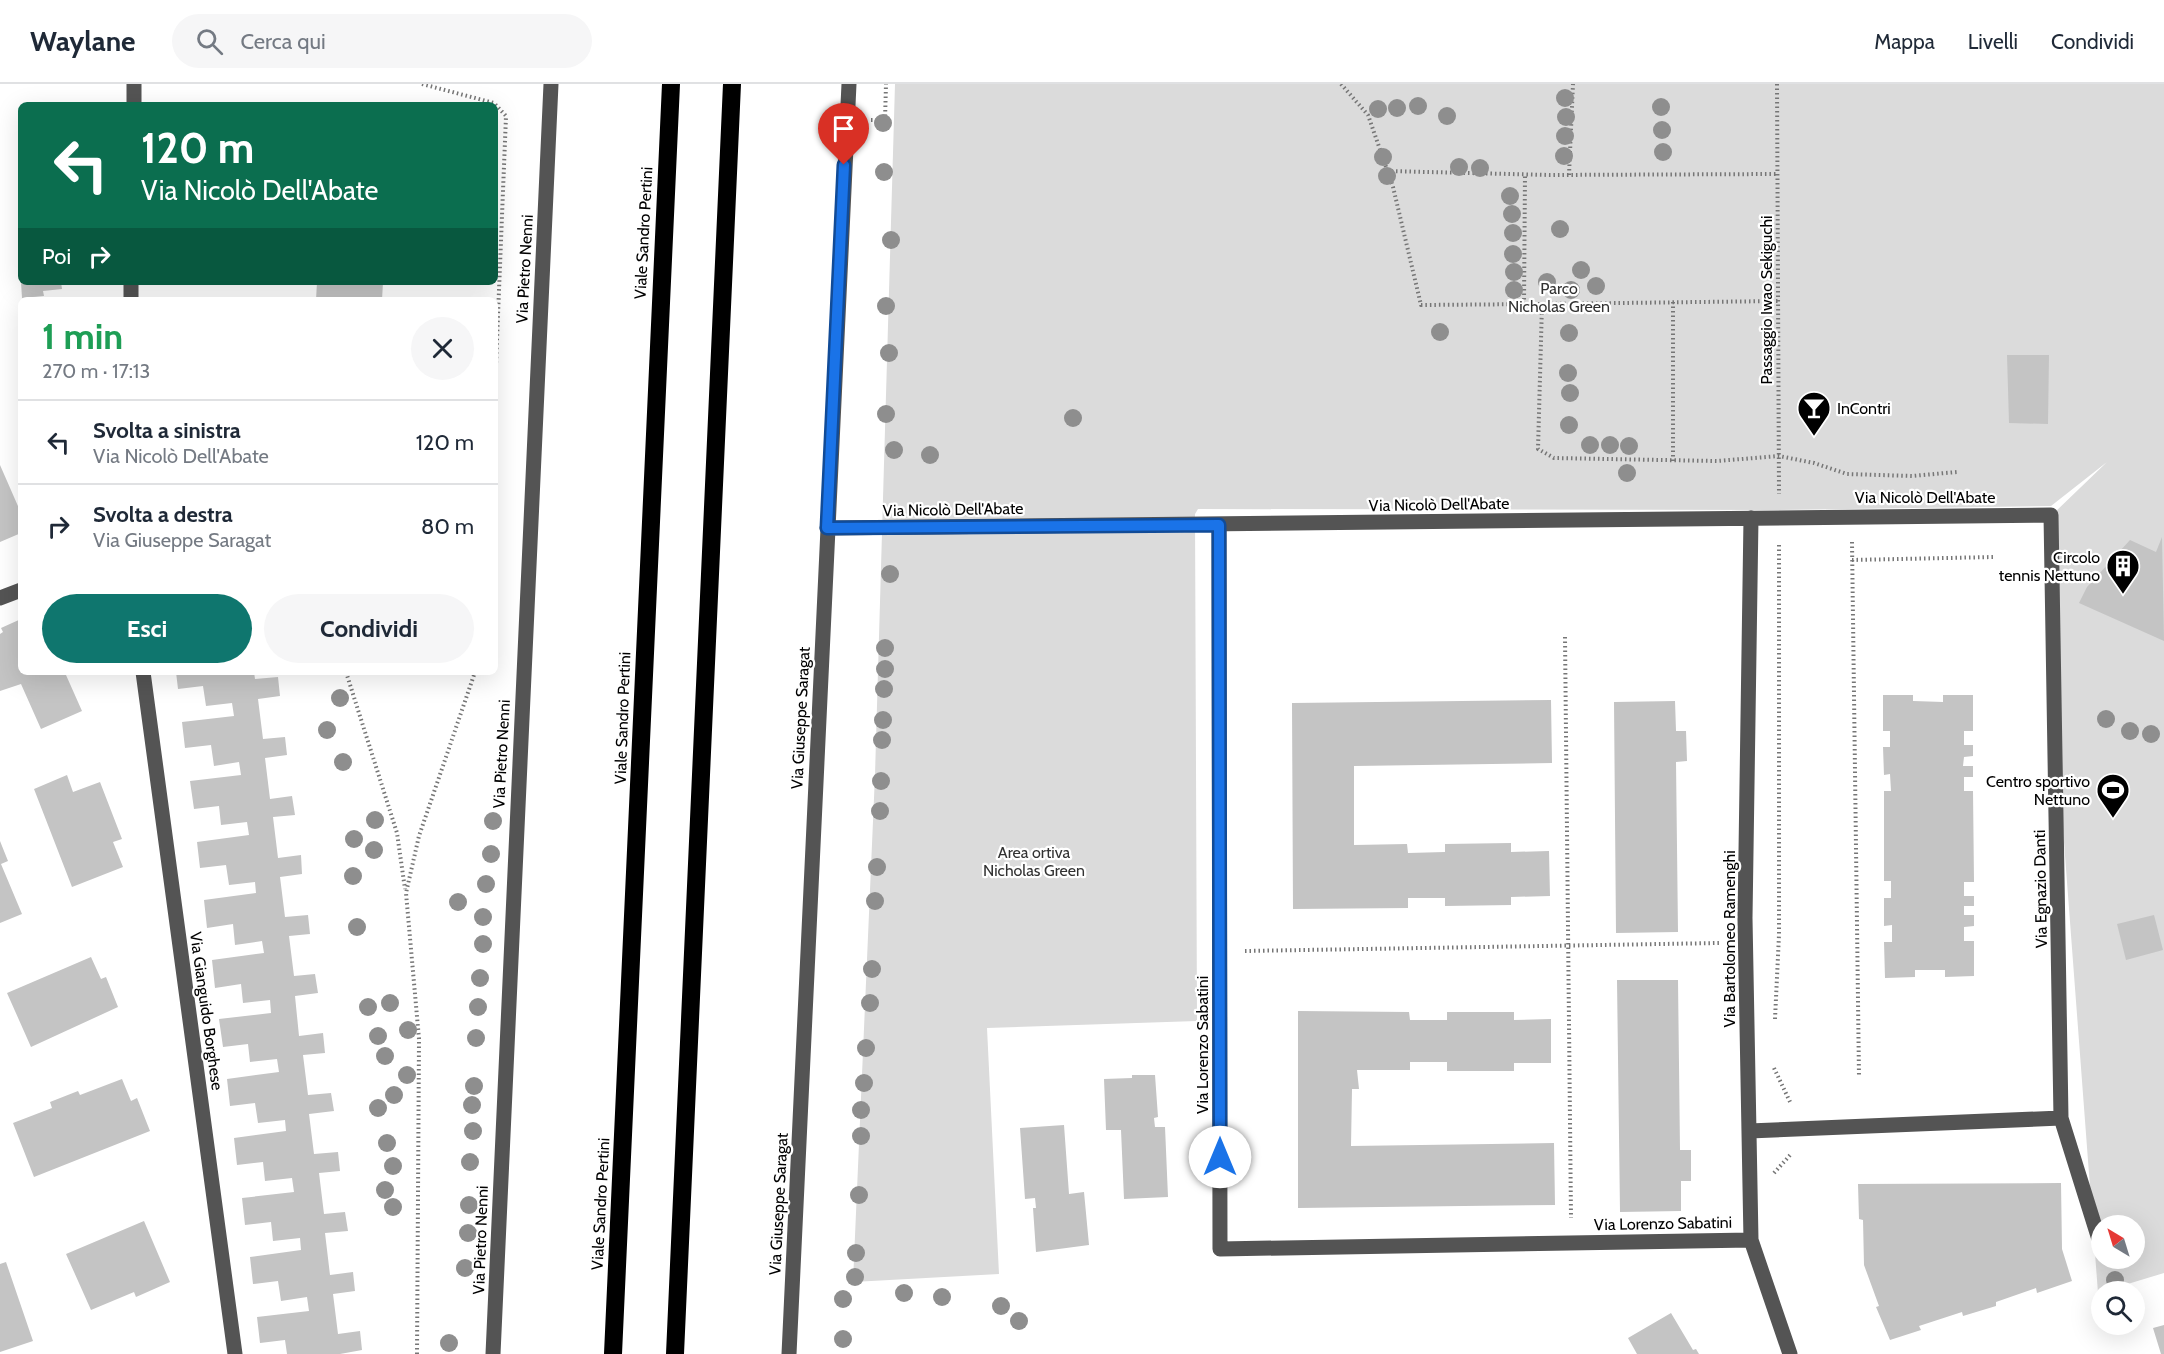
<!DOCTYPE html>
<html lang="it">
<head>
<meta charset="utf-8">
<style>
	:root { --surface:#fff; --page:#f6f6f7; --text:#1f2937; --muted:#747a83; --line:#e0e1e3; --accent:#0f766e }
	body { margin:0; font-family:Cabin,sans-serif; background:var(--page); color:var(--text); height:100vh; display:flex; flex-direction:column; font-size:22px; white-space:nowrap }
	* { box-sizing:border-box; margin:0 }
	p { font-size:20px; color:var(--muted) }
	.icon { flex:none; width:33px; height:33px; fill:none; stroke:currentColor; stroke-width:2; stroke-linecap:round; stroke-linejoin:round }
	.map { position:relative; flex:1; overflow:hidden }
	.details { position:absolute; left:18px; top:213px; width:480px; height:378px; display:flex; flex-direction:column; background:var(--surface); border-radius:9px; box-shadow:0 6px 24px #0002 }
	.details>* { flex:none }
	.banner { position:absolute; left:18px; top:18px; width:480px; height:183px; border-radius:9px; box-shadow:0 6px 24px #0002; background:#0b6e4f; color:#fff; overflow:hidden }
	.needle { width:39px; rotate:322deg }
	.tools { position:absolute; left:2091px; top:1131px; display:grid; gap:12px }
	.tools a { display:grid; place-items:center; width:54px; height:54px; border-radius:50%; background:var(--surface); box-shadow:0 6px 24px #0002; font-size:30px }
	.pin { position:absolute; display:grid; place-items:center; width:51px; height:51px; color:#fff; margin:-62px -26px; border-radius:50% 50% 50% 0; rotate:-45deg; box-shadow:0 0 6px #0007 }
	.pin .icon { rotate:45deg }
	.me { position:absolute; width:66px; margin:-33px; rotate:0deg; stroke-linejoin:round; filter:drop-shadow(0 0 4px #0008) }
	.turn { display:flex; align-items:center; gap:21px; height:126px; padding:0 24px; font-size:27px }
	.turn .icon { width:78px; height:78px; stroke-width:2.5 }
	.turn b { display:block; font-size:42px; line-height:51px }
	.then { display:flex; align-items:center; height:57px; padding:0 24px; background:#0003; gap:12px; font-size:22px }
	.round { display:grid; place-items:center; flex:none; width:63px; height:63px; border-radius:32px; background:var(--page) }
	.head { display:flex; align-items:center; justify-content:space-between; height:102px; padding:0 24px }
	h1 { font-size:36px; font-weight:700; line-height:45px; color:#1e9e55 }
	.primary-button { display:flex; gap:12px; margin-top:auto; padding:12px 24px }
	.primary-button a { flex:1; height:69px; border-radius:36px; background:var(--accent); color:#fff; font-size:24px; font-weight:700; line-height:69px; text-align:center }
	.primary-button a+a { background:var(--page); color:var(--text) }
	ul { padding:0; list-style:none }
	li { display:flex; align-items:center; gap:18px; height:84px; padding:0 24px; border-top:2px solid var(--line) }
	li div { flex:1 }
	li b { display:block; font-size:22px }
	li em { font-style:normal }
	header { display:flex; align-items:center; gap:36px; box-sizing:border-box; height:84px; padding:0 30px; background:var(--surface); border-bottom:2px solid var(--line) }
	header strong { font-size:28px }
	nav { display:flex; gap:33px; margin-inline-start:auto; font-size:21px }
	.search { width:420px; height:54px; background:var(--page); display:flex; align-items:center; gap:15px; box-sizing:border-box; padding:0 21px; border-radius:33px; color:var(--muted); font-size:22px }
	.map>svg:first-child { display:block }
	.green { fill:#dbdbdb; fill-rule:evenodd }
	.building { fill:#c4c4c4 }
	.lines { fill:none; stroke-linecap:round; stroke-linejoin:round }
	.path { stroke:#767676; stroke-width:4; stroke-dasharray:1.5 3; stroke-linecap:butt }
	.minor { stroke:#545454; stroke-width:15 }
	.highway { stroke:#000; stroke-width:18 }
	.tree { fill:#8e8e8e }
	.route-casing { stroke:#114b97; stroke-width:15 }
	.route { stroke:#1a73e8; stroke-width:10 }
	.labels { text-anchor:middle; stroke-width:4.5; stroke-linejoin:round; paint-order:stroke }
	.street-label { font-size:16px; fill:#000; stroke:#fff }
	.park-label { font-size:16px; fill:#323232; stroke:#fff }
	.poi-label { font-size:16px; fill:#000; stroke:#fff; text-anchor:end }
</style>
</head>
<body>
<header>
<strong>Waylane</strong>
<div class="search"><svg class="icon" aria-label="search" viewBox="0 0 24 24"><circle cx="10" cy="10" r="6"/><path d="M15 15l6 6"/></svg>Cerca qui</div>
<nav><a>Mappa</a><a>Livelli</a><a>Condividi</a></nav>
</header>
<div class="map">
<svg width="2164" height="1270" viewBox="0 0 2164 1270">
	<rect width="100%" height="100%" fill="#fff"/>
	<path class="green" d="M895,0H2164V1189L2098,1209L2056,652L2053,430L2107,378L2051,422L1779,426L1198,425L1195,430L1197,937L987,944L999,1190L853,1198L875,691ZM2102,1142H2134V1174H2102Z"/>
	<path class="building" d="M21,198H61L62,205L43,207L44,212L22,214Z
		M317,198H383L382,216H316Z
		M2007,271H2049L2048,340L2009,339Z
		M0,381L21,429V449L0,458Z
		M2162,453L2164,557L2079,519L2087,503L2130,456L2156,468Z
		M21,535V588H72L66,591L82,627L41,645L21,600L0,607V550L3,548L1,544Z
		M176,588H254L255,595L278,593L280,612L258,615L263,655L285,653L287,671L265,674L270,715L292,712L295,731L273,733L278,774L301,771L302,790L280,793L285,833L308,831L310,850L289,852L294,892L315,890L318,909L295,912L299,952L323,949L325,969L303,971L308,1011L331,1009L334,1027L309,1030L314,1070L338,1068L340,1087L319,1089L324,1130L345,1128L348,1147L325,1149L330,1191L353,1188L355,1207L333,1210L338,1250L360,1247L362,1266L340,1270H287L285,1256L260,1259L257,1233L309,1227L307,1213L281,1217L278,1197L253,1200L250,1173L301,1166L300,1154L273,1157L271,1138L245,1141L242,1114L294,1108L292,1094L265,1097L263,1078L237,1081L234,1054L286,1047L285,1036L258,1039L255,1019L230,1022L227,995L279,988L277,975L250,978L248,960L223,963L219,935L271,929L270,916L243,919L241,900L215,904L212,876L264,869L262,857L235,861L233,840L207,844L204,816L256,809L255,798L229,801L226,781L200,784L197,758L249,751L247,738L221,741L219,722L194,725L190,697L241,691L239,678L214,682L211,661L185,664L182,638L234,632L232,619L206,622L203,602L178,605Z
		M1883,611H1913V617L1943,618V611H1973V647H1964V661H1973V672L1964,673L1963,682H1973V693H1964V707H1973L1974,798H1964V812H1974V822H1964V831H1974V842L1964,843V857H1974V892L1945,893V886H1915V893L1885,894L1884,858H1892V841L1884,842V814H1891V797H1884V707H1891L1890,690L1884,691L1883,663H1890V647H1883Z
		M1551,616L1552,679L1354,682V761L1407,760L1408,769L1445,768V760L1511,759V768L1549,767L1550,812L1511,813V821L1445,822V814H1408V824L1293,825L1292,619Z
		M1675,617L1676,647H1686L1687,677L1676,678L1678,848L1616,849L1614,618Z
		M67,691L73,708L100,698L122,755L113,758L123,783L72,803L34,705Z
		M0,757L8,777L1,780L22,830L0,839Z
		M2154,831L2163,866L2126,876L2117,840Z
		M91,873L101,895L106,893L118,923L31,963L7,909Z
		M1617,896H1678L1680,1066H1691V1097H1681V1127L1620,1128Z
		M1298,927L1409,928L1410,936H1447V928H1514V936L1551,935V979H1514V987H1447V978H1410V986H1357L1359,1005H1352L1351,1062L1554,1059L1555,1121L1298,1124Z
		M1132,991H1155L1158,1033L1154,1034L1155,1043H1165L1168,1113L1124,1115L1121,1046H1106L1104,995L1132,994Z
		M122,995L131,1017L137,1014L150,1047L34,1093L13,1039L52,1024L50,1018L78,1007L80,1011Z
		M1064,1041L1069,1110L1084,1108L1089,1161L1036,1168L1033,1124H1036L1035,1114L1025,1115L1020,1044Z
		M2061,1099L2062,1165L2072,1197L2037,1209L2036,1204L1996,1218V1222L1963,1232L1962,1228L1919,1242L1921,1246L1890,1256L1876,1223L1879,1222L1864,1181L1863,1136L1859,1135L1858,1100Z
		M144,1137L170,1198L136,1213L134,1208L91,1226L66,1170Z
		M6,1178L33,1257L0,1268V1180Z
		M1671,1229L1693,1266L1696,1265L1699,1270H1637L1628,1254Z
		M2164,1241V1270H2161L2153,1244Z"/>
	<g class="lines">
		<path class="path" d="M422,0L494,19L506,32L495,306
			M1341,0L1368,31L1393,103L1421,221L1542,220L1538,365L1554,374L1717,377L1779,372L1814,379L1847,390L1912,392L1957,388
			M1777,0L1779,410
			M871,36H885L886,0
			M1387,87L1550,91L1778,90
			M1569,91L1573,0
			M1524,220L1525,90
			M1542,220L1779,217
			M1673,377V218
			M1852,458L1859,993
			M1852,476L1994,473
			M1565,553L1571,1134
			M346,588L397,749L405,805
			M1245,867L1720,859
			M1775,935L1779,851V459
			M1774,984L1791,1020
			M1774,1089L1791,1070
			M417,1270L419,955L406,809L419,752L475,588"/>
		<path class="minor" d="M134,21V0
			M131,216V198
			M1751,434L1745,834L1751,1156L1790,1270
			M1219,441L1220,1165L1751,1156
			M827,444L2051,431L2061,1034L1749,1047
			M0,514L21,506
			M143,588L235,1270
			M2061,1034L2102,1165
			M493,1270L551,0
			M789,1270L849,0"/>
		<path class="highway" d="M613,1270L671,0
			M675,1270L732,0"/>
	</g>
	<g class="tree">
		<circle cx="1565" cy="14" r="9"/>
		<circle cx="1418" cy="22" r="9"/>
		<circle cx="1661" cy="23" r="9"/>
		<circle cx="1397" cy="24" r="9"/>
		<circle cx="1378" cy="25" r="9"/>
		<circle cx="1447" cy="32" r="9"/>
		<circle cx="1566" cy="33" r="9"/>
		<circle cx="883" cy="39" r="9"/>
		<circle cx="1662" cy="46" r="9"/>
		<circle cx="1565" cy="52" r="9"/>
		<circle cx="1663" cy="68" r="9"/>
		<circle cx="1564" cy="72" r="9"/>
		<circle cx="1383" cy="73" r="9"/>
		<circle cx="1459" cy="83" r="9"/>
		<circle cx="1480" cy="84" r="9"/>
		<circle cx="884" cy="88" r="9"/>
		<circle cx="1387" cy="92" r="9"/>
		<circle cx="1510" cy="112" r="9"/>
		<circle cx="1512" cy="130" r="9"/>
		<circle cx="1560" cy="145" r="9"/>
		<circle cx="1513" cy="149" r="9"/>
		<circle cx="891" cy="156" r="9"/>
		<circle cx="1513" cy="170" r="9"/>
		<circle cx="1581" cy="186" r="9"/>
		<circle cx="1514" cy="188" r="9"/>
		<circle cx="1547" cy="198" r="9"/>
		<circle cx="1596" cy="202" r="9"/>
		<circle cx="1514" cy="206" r="9"/>
		<circle cx="1571" cy="206" r="9"/>
		<circle cx="886" cy="222" r="9"/>
		<circle cx="1440" cy="248" r="9"/>
		<circle cx="1569" cy="249" r="9"/>
		<circle cx="889" cy="269" r="9"/>
		<circle cx="1568" cy="289" r="9"/>
		<circle cx="1570" cy="309" r="9"/>
		<circle cx="886" cy="330" r="9"/>
		<circle cx="1073" cy="334" r="9"/>
		<circle cx="1569" cy="341" r="9"/>
		<circle cx="1590" cy="361" r="9"/>
		<circle cx="1610" cy="361" r="9"/>
		<circle cx="1629" cy="362" r="9"/>
		<circle cx="894" cy="366" r="9"/>
		<circle cx="930" cy="371" r="9"/>
		<circle cx="1627" cy="389" r="9"/>
		<circle cx="890" cy="490" r="9"/>
		<circle cx="885" cy="564" r="9"/>
		<circle cx="885" cy="585" r="9"/>
		<circle cx="884" cy="605" r="9"/>
		<circle cx="340" cy="614" r="9"/>
		<circle cx="2106" cy="635" r="9"/>
		<circle cx="883" cy="636" r="9"/>
		<circle cx="327" cy="646" r="9"/>
		<circle cx="2130" cy="647" r="9"/>
		<circle cx="2151" cy="650" r="9"/>
		<circle cx="882" cy="656" r="9"/>
		<circle cx="343" cy="678" r="9"/>
		<circle cx="881" cy="697" r="9"/>
		<circle cx="880" cy="727" r="9"/>
		<circle cx="375" cy="736" r="9"/>
		<circle cx="493" cy="737" r="9"/>
		<circle cx="354" cy="755" r="9"/>
		<circle cx="374" cy="766" r="9"/>
		<circle cx="491" cy="770" r="9"/>
		<circle cx="877" cy="783" r="9"/>
		<circle cx="353" cy="792" r="9"/>
		<circle cx="486" cy="800" r="9"/>
		<circle cx="875" cy="817" r="9"/>
		<circle cx="458" cy="818" r="9"/>
		<circle cx="483" cy="833" r="9"/>
		<circle cx="357" cy="843" r="9"/>
		<circle cx="483" cy="860" r="9"/>
		<circle cx="872" cy="885" r="9"/>
		<circle cx="480" cy="894" r="9"/>
		<circle cx="390" cy="919" r="9"/>
		<circle cx="870" cy="919" r="9"/>
		<circle cx="368" cy="923" r="9"/>
		<circle cx="478" cy="923" r="9"/>
		<circle cx="408" cy="946" r="9"/>
		<circle cx="378" cy="952" r="9"/>
		<circle cx="476" cy="954" r="9"/>
		<circle cx="866" cy="964" r="9"/>
		<circle cx="385" cy="972" r="9"/>
		<circle cx="407" cy="991" r="9"/>
		<circle cx="864" cy="999" r="9"/>
		<circle cx="474" cy="1002" r="9"/>
		<circle cx="394" cy="1011" r="9"/>
		<circle cx="472" cy="1021" r="9"/>
		<circle cx="378" cy="1024" r="9"/>
		<circle cx="861" cy="1026" r="9"/>
		<circle cx="473" cy="1047" r="9"/>
		<circle cx="861" cy="1052" r="9"/>
		<circle cx="387" cy="1059" r="9"/>
		<circle cx="470" cy="1078" r="9"/>
		<circle cx="393" cy="1082" r="9"/>
		<circle cx="385" cy="1106" r="9"/>
		<circle cx="859" cy="1111" r="9"/>
		<circle cx="469" cy="1121" r="9"/>
		<circle cx="393" cy="1123" r="9"/>
		<circle cx="468" cy="1149" r="9"/>
		<circle cx="856" cy="1169" r="9"/>
		<circle cx="465" cy="1184" r="9"/>
		<circle cx="855" cy="1193" r="9"/>
		<circle cx="2115" cy="1196" r="9"/>
		<circle cx="904" cy="1209" r="9"/>
		<circle cx="942" cy="1213" r="9"/>
		<circle cx="843" cy="1215" r="9"/>
		<circle cx="1001" cy="1222" r="9"/>
		<circle cx="1019" cy="1237" r="9"/>
		<circle cx="843" cy="1255" r="9"/>
		<circle cx="449" cy="1259" r="9"/>
	</g>
	<g class="lines">
		<g class="route-casing">
			<path id="route" d="M844,81L827,444L1219,441L1220,1073"/>
		</g>
		<use href="#route" class="route"/>
	</g>
	<defs>
		<g id="bar-pin" transform="scale(1.725)"><path d="M0 17L-7.5 6A9.5 9.5 0 1 1 7.5 6Z" fill="#000" stroke="#fff"/><path d="M-6-5H6L.8 .8V4.5H3.5V6h-7V4.5H-.8V.8Z" fill="#fff"/></g>
		<g id="building-pin" transform="scale(1.725)"><path d="M0 17L-7.5 6A9.5 9.5 0 1 1 7.5 6Z" fill="#000" stroke="#fff"/><path d="M-4-6H4V6H1V3H-1V6H-4ZM-2.5-4.3h1.7v1.8h-1.7ZM.8-4.3h1.7v1.8H.8ZM-2.5-1h1.7V.8h-1.7ZM.8-1h1.7V.8H.8Z" fill="#fff"/></g>
		<g id="stadium-pin" transform="scale(1.725)"><path d="M0 17L-7.5 6A9.5 9.5 0 1 1 7.5 6Z" fill="#000" stroke="#fff"/><path d="M0-5a6.5 5 0 1 0 0 10a6.5 5 0 1 0 0-10ZM-3.5-1.8h7v3.6h-7Z" fill="#fff"/></g>
	</defs>
	<g fill-rule="evenodd">
		<use href="#bar-pin" x="1814" y="324"/>
		<use href="#building-pin" x="2123" y="482"/>
		<use href="#stadium-pin" x="2113" y="706"/>
	</g>
	<g class="labels">
		<g class="street-label">
			<text transform="translate(643 149) rotate(-87)" y="6">Viale Sandro Pertini</text>
			<text transform="translate(524 185) rotate(-87)" y="6">Via Pietro Nenni</text>
			<text transform="translate(1766 216) rotate(-90)" y="6">Passaggio Iwao Sekiguchi</text>
			<text x="1925" y="419">Via Nicolò Dell'Abate</text>
			<text transform="translate(1439 420) rotate(-1)" y="6">Via Nicolò Dell'Abate</text>
			<text transform="translate(953 425) rotate(-1)" y="6">Via Nicolò Dell'Abate</text>
			<text transform="translate(622 634) rotate(-88)" y="6">Viale Sandro Pertini</text>
			<text transform="translate(800 634) rotate(-87)" y="6">Via Giuseppe Saragat</text>
			<text transform="translate(501 670) rotate(-87)" y="6">Via Pietro Nenni</text>
			<text transform="translate(2040 805) rotate(-91)" y="6">Via Egnazio Danti</text>
			<text transform="translate(1729 855) rotate(-90)" y="6">Via Bartolomeo Ramenghi</text>
			<text transform="translate(207 927) rotate(82)" y="6">Via Gianguido Borghese</text>
			<text transform="translate(1202 961) rotate(-90)" y="6">Via Lorenzo Sabatini</text>
			<text transform="translate(600 1120) rotate(-87)" y="6">Viale Sandro Pertini</text>
			<text transform="translate(778 1120) rotate(-87)" y="6">Via Giuseppe Saragat</text>
			<text transform="translate(1663 1139) rotate(-1)" y="6">Via Lorenzo Sabatini</text>
			<text transform="translate(480 1156) rotate(-88)" y="6">Via Pietro Nenni</text>
		</g>
		<g class="park-label">
			<text x="1559" y="210">Parco<tspan x="1559" dy="18">Nicholas Green</tspan></text>
			<text x="1034" y="774">Area ortiva<tspan x="1034" dy="18">Nicholas Green</tspan></text>
		</g>
		<g class="poi-label">
			<text x="1837" y="330" text-anchor="start">InContri</text>
			<text x="2100" y="479">Circolo<tspan x="2100" dy="18">tennis Nettuno</tspan></text>
			<text x="2090" y="703">Centro sportivo<tspan x="2090" dy="18">Nettuno</tspan></text>
		</g>
	</g>
</svg>
<div class="tools">
<a><svg class="needle" viewBox="-14 -14 28 28"><path d="M0-13l5 13h-10z" fill="#e53935"/><path d="M0 13l5-13h-10z" fill="#747a83"/></svg></a>
<a><svg class="icon" aria-label="search" viewBox="0 0 24 24"><circle cx="10" cy="10" r="6"/><path d="M15 15l6 6"/></svg></a>
</div>
<div class="pin" style="left:844px;top:81px;background:#d93025"><svg class="icon" aria-label="arrive" viewBox="0 0 24 24"><path d="M6 21V4h12l-3 4 3 4H6"/></svg></div>
<svg class="me" style="left:1220px;top:1073px" viewBox="-20 -20 40 40"><circle r="19" fill="#fff"/><path d="M0-13L10 11 0 6-10 11z" fill="#1a73e8"/></svg>
<div class="banner">
<div class="turn"><svg class="icon" aria-label="left" viewBox="0 0 24 24"><path d="M17 20v-9H6M10 6l-5 5 5 5"/></svg><div><b>120 m</b>Via Nicolò Dell'Abate</div></div>
<div class="then">Poi<svg class="icon" aria-label="right" viewBox="0 0 24 24"><path d="M7 20v-9h11M14 6l5 5-5 5"/></svg></div>
</div>
<section class="details">
<div class="head"><div><h1>1 min</h1><p>270 m · 17:13</p></div><a class="round"><svg class="icon" aria-label="close" viewBox="0 0 24 24"><path d="M6 6l12 12M18 6L6 18"/></svg></a></div>
<ul>
<li><svg class="icon" aria-label="left" viewBox="0 0 24 24"><path d="M17 20v-9H6M10 6l-5 5 5 5"/></svg><div><b>Svolta a sinistra</b><p>Via Nicolò Dell'Abate</p></div><em>120 m</em></li>
<li><svg class="icon" aria-label="right" viewBox="0 0 24 24"><path d="M7 20v-9h11M14 6l5 5-5 5"/></svg><div><b>Svolta a destra</b><p>Via Giuseppe Saragat</p></div><em>80 m</em></li>
</ul>
<div class="primary-button"><a>Esci</a><a>Condividi</a></div>
</section>
</div>
</body>
</html>
